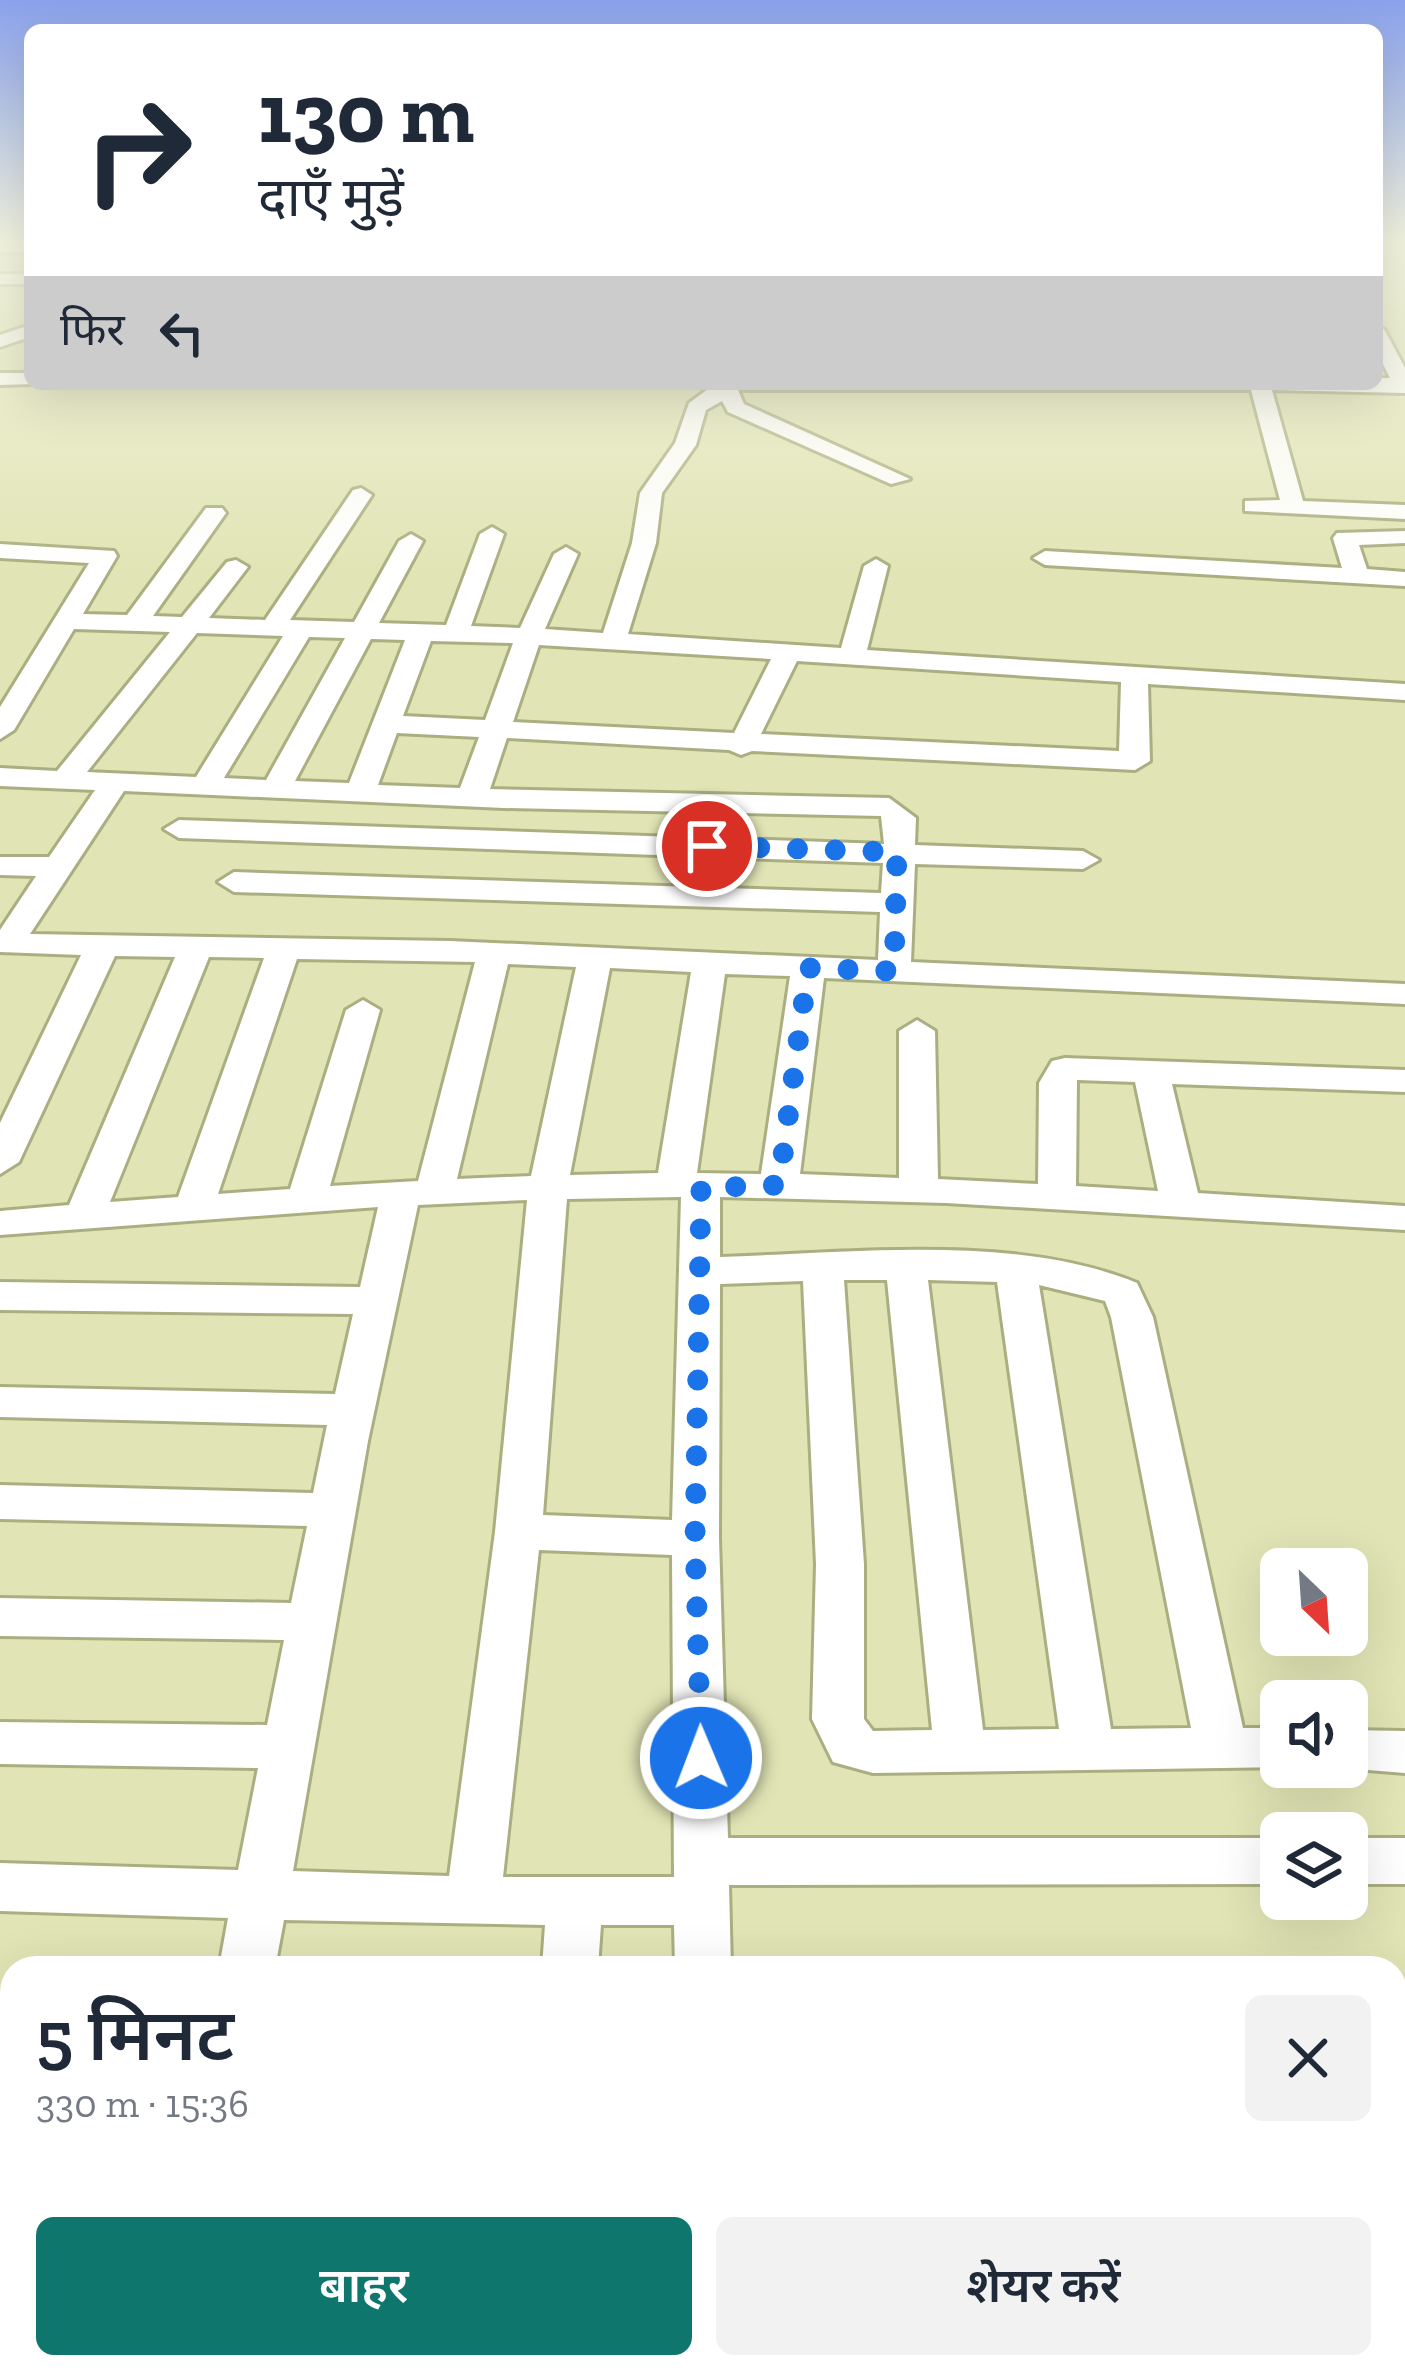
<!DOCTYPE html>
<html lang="hi">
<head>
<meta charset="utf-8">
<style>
	:root { --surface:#fff; --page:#f2f2f3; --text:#1f2937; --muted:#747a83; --accent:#0f766e }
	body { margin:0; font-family:"Zilla Slab","Noto Sans Devanagari",serif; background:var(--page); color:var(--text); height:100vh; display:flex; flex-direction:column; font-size:45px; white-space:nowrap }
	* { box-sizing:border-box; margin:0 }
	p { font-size:39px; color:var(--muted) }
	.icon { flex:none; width:66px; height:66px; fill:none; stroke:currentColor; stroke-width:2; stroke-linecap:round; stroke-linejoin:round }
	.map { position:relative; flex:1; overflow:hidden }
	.drawer { position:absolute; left:0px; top:1956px; width:1407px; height:423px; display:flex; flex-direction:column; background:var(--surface); border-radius:36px 36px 0 0; box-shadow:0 12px 48px #0002 }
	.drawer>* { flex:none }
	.top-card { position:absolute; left:24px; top:24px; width:1359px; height:366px; border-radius:18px; box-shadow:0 12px 48px #0002; background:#fff; color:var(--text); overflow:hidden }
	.needle { width:78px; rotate:155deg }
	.controls { position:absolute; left:1260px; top:1548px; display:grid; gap:24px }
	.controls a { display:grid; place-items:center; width:108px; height:108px; border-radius:18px; background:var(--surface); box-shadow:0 12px 48px #0002; font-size:60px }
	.pin { position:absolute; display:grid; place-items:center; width:102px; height:102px; color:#fff; margin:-51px; border:6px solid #fff; border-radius:50%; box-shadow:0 3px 12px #0007 }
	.me { position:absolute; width:132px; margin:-66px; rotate:359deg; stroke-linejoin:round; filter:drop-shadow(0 0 9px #0008) }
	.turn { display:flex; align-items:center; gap:42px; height:252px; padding:0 36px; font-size:54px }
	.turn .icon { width:156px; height:156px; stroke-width:2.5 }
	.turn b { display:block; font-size:84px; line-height:102px }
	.then { display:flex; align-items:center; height:114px; padding:0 36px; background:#0003; gap:24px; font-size:45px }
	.round { display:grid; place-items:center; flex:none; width:126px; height:126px; border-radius:18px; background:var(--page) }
	.summary { display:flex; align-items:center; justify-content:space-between; height:204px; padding:0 36px }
	h1 { font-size:72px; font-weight:600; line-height:90px }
	.action { display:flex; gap:24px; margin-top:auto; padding:24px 36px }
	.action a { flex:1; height:138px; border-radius:18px; background:var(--accent); color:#fff; font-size:48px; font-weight:600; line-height:138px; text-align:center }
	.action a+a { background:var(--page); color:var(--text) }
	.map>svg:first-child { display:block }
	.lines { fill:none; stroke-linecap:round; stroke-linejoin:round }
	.minor-casing { stroke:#abae80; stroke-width:6 }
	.minor { fill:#fff; fill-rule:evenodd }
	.route { stroke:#1a73e8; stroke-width:21; stroke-dasharray:0 37.8 }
</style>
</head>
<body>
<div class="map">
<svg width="1405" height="2378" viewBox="0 0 1405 2378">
	<rect width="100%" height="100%" fill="#e1e5b5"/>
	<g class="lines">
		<g class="minor-casing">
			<path id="minor" d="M0,243H30V252H0Z
				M0,274H30V284H0Z
				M30,325V337L0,347V335Z
				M1377,327L1384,329L1405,368V393L1272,390L1303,501L1405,505V519L1245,511V501L1280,500L1251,390H738L744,404L910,479L891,484L728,412L722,401L706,410L696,445L662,493L656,543L628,634L841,648L864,566L876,559L888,566L867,650L1405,684V700L1148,684L1150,761L1135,770L752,751L741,755L729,750L507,738L490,789L889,798L916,818L915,845L1083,851L1099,860L1083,869L915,864L911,962L1405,984V1004L824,978L800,1174L899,1178V1031L917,1020L935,1031L938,1179L1038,1184L1039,1083L1052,1061L1065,1058L1405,1070V1092L1172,1084L1198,1193L1405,1206V1230L946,1203L720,1197V1257C849,1253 1016,1233 1137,1283L1153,1317L1243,1728H1281V1767H1291L873,1773L833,1762L812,1719L816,1564L803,1281L720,1284L719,1538L728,1838H1281V1884L729,1885L731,1968H675L674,1925H601L598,1968H542L545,1925L284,1920L275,1968H219L228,1918L0,1911V1863L238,1870L258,1768L0,1764V1722L267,1725L284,1640L0,1636V1598L291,1603L307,1526L0,1519V1485L313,1493L327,1425L0,1417V1387L335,1394L353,1314L0,1310V1282L360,1287L378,1207L0,1235V1211L69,1205L175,957L115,956L19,1162L0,1174V1123L81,955L0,952V930L36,876L0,875V857H49L95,790L0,786V768L57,771L170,632L74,629L14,730L0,739V707L89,563L0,558V544L114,551L117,556L83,614L127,615L206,508H222L226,513L153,616L182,617L227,562L236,560L248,567L209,618L265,620L353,490L361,488L372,495L290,620L354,622L399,541L411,534L423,541L379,623L446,625L480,534L492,527L504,534L471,626L520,628L554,554L566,547L578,554L545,629L603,633L632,543L640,493L675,443L689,403L715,384H1377V378H1390L1377,352ZM197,633L283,636L196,777L87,772ZM309,637L345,638L266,780L224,778ZM371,639L405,640L349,783L295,781ZM431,641L513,643L485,720L403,716ZM539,645L771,659L734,733L513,722ZM797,661L1121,682L1119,751L761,734ZM397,733L479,737L460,788L378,785ZM124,791L504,808L881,816L884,844L179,820L164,829L179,838L883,863L881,893L234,872L218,882L234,892L880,912L878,960L450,941L30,934ZM209,957L264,958L178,1197L110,1202ZM297,959L475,962L418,1181L330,1186L380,1010L363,1000L346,1010L290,1189L218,1194ZM508,964L576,967L531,1176L457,1179ZM610,968L691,972L658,1173L570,1175ZM725,974L790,976L761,1174L697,1173ZM1077,1080L1135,1082L1158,1191L1076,1186ZM681,1197L672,1520L543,1515L567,1199ZM527,1200L495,1532L449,1876L293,1871L368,1441L418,1205ZM844,1280H887L932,1730L873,1731L864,1719V1564ZM928,1280L997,1282L1059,1729L983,1730ZM1039,1285L1105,1301L1111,1317L1191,1728L1111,1729ZM539,1550L672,1555L674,1877H503Z
				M0,373H30L34,384L0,385Z
				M1405,531V543L1359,545L1367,569L1405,572V586L1045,565L1033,558L1045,551L1342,568L1333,538L1337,533Z
				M1347,1730L1405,1731V1773L1331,1767H1347Z
				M1347,1838H1405V1884H1347Z
				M1395,1996H1405V2050H1395Z
				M0,2019H12V2073H0Z
				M1395,2146H1405V2206H1395Z
				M0,2189H12V2251H0Z
				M1405,2263V2327L1395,2328V2264Z
				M136,2367H202L200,2378H134Z
				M345,2367H407L408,2378H342Z
				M512,2367H578L577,2378H511Z
				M671,2367H737V2378H671Z"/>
		</g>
		<use href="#minor" class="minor"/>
	</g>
	<linearGradient id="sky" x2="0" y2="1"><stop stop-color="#8aa2ec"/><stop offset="0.42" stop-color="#f2f3de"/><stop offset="1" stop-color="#f2f3de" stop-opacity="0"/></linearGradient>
	<rect width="1405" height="575" fill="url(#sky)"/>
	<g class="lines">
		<path class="route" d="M701,1758L695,1538L701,1188L779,1185L808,968L894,971L897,852L707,846"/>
	</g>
</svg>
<div class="controls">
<a><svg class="needle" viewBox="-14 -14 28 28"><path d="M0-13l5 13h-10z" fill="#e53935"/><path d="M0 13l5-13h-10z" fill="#747a83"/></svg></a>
<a><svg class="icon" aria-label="sound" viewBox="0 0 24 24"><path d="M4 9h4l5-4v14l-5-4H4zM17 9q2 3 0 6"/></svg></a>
<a><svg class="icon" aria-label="layers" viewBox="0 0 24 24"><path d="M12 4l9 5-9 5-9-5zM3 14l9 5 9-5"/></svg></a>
</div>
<div class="pin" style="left:707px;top:846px;background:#d93025"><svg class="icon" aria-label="arrive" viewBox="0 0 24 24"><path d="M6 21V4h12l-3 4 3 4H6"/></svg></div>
<svg class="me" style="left:701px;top:1758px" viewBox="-20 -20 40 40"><circle r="17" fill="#1a73e8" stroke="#fff" stroke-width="3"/><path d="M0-11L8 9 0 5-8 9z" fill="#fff"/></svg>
<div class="top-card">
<div class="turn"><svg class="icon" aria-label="right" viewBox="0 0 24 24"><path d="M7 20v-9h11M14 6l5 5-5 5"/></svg><div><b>130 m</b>दाएँ मुड़ें</div></div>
<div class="then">फिर<svg class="icon" aria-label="left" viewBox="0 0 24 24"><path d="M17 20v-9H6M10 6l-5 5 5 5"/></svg></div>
</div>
<section class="drawer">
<div class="summary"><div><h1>5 मिनट</h1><p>330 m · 15:36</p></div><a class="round"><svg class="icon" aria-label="close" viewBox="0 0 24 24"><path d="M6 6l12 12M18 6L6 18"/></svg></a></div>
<div class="action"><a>बाहर</a><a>शेयर करें</a></div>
</section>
</div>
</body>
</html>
